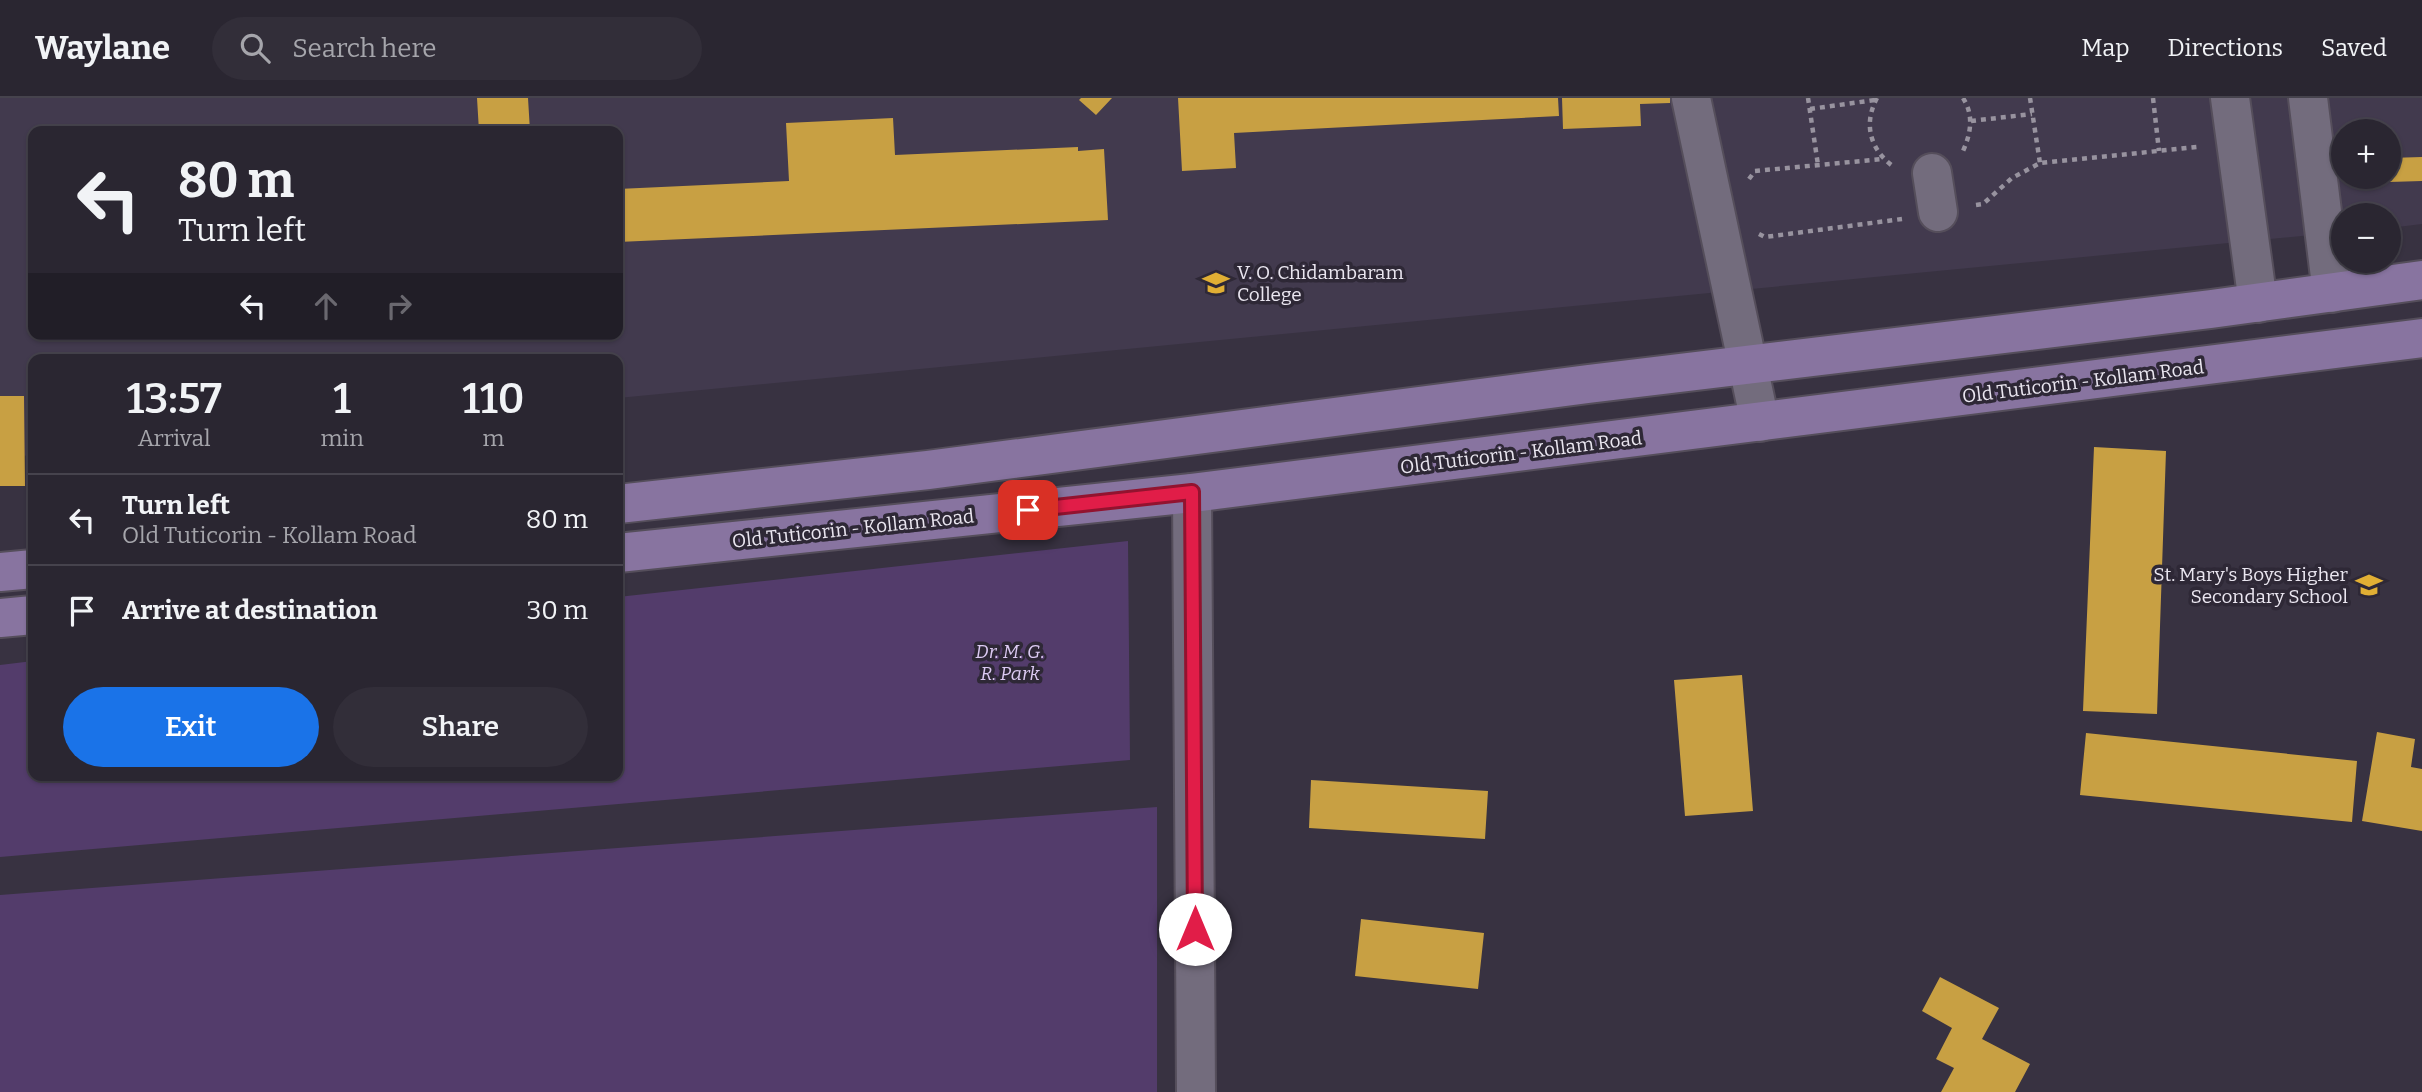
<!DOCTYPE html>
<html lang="en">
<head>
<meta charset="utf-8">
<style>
	:root { --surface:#2a2631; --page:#322e39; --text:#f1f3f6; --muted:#a5a5ab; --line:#46434d; --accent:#1a73e8 }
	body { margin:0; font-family:Bitter,serif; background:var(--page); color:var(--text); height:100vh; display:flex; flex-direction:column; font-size:26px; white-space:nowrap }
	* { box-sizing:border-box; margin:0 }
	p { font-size:23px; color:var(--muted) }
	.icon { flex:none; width:38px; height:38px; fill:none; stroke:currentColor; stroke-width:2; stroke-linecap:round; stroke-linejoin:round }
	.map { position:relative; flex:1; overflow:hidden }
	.sheet { position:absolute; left:28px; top:256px; width:595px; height:427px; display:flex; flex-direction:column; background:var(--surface); border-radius:14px; box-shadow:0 2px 5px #0004,0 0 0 2px var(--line) }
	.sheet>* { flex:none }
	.guide { position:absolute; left:28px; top:28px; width:595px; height:214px; border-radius:14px; box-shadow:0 2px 5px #0004,0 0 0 2px var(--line); background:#2a2631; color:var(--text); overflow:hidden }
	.tools { position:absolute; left:2331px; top:21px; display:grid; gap:14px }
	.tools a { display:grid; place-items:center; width:70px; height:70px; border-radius:50%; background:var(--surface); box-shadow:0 2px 5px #0004,0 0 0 2px var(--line); font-size:35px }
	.pin { position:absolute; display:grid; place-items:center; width:60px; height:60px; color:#fff; margin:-30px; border-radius:14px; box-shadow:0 4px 10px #0006 }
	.me { position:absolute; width:77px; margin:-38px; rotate:0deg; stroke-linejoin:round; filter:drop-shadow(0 0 5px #0008) }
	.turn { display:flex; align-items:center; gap:24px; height:147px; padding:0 35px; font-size:32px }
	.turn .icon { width:91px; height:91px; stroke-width:2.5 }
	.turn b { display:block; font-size:49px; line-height:60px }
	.lanes { display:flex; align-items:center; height:66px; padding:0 35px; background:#0003; justify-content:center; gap:35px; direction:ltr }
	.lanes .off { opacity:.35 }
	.eta { display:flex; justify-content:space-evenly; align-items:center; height:119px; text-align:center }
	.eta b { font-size:42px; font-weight:600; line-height:49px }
	.cta { display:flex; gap:14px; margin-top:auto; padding:14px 35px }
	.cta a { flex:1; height:80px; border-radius:42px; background:var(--accent); color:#fff; font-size:28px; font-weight:600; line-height:80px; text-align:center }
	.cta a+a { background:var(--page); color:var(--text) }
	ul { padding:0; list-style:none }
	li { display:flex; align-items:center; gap:21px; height:91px; padding:0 35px; border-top:2px solid var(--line) }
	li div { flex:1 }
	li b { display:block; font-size:26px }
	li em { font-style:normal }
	header { display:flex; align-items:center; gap:42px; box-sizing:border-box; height:98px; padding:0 35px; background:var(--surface); border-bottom:2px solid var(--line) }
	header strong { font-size:33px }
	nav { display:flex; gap:38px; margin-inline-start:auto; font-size:24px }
	.search { width:490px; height:63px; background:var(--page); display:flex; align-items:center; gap:18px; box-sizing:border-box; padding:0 24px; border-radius:38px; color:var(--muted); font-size:26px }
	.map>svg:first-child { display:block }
	.built { fill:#423a4e; fill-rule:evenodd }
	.green { fill:#533c6b }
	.building { fill:#c8a043 }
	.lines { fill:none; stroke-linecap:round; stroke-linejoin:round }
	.minor-casing { stroke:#554e5b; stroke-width:42 }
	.major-casing { stroke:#554e5b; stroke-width:42 }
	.path { stroke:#98939f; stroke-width:4.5; stroke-dasharray:5 5; stroke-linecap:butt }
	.minor { stroke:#736c7d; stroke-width:38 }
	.major { stroke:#8874a0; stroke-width:38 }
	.route-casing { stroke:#92132f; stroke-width:18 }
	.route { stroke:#e11d48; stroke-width:12 }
	.labels { text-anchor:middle; stroke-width:7; stroke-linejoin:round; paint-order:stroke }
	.poi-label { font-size:19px; fill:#eae6f0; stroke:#2e2836; text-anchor:start }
	.street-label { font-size:19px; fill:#eae6f0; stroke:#2e2836 }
	.park-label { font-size:19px; font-style:italic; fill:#dccaf3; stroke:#2e2836 }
</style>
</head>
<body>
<header>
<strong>Waylane</strong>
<div class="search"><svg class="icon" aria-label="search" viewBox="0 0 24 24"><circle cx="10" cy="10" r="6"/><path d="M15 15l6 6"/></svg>Search here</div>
<nav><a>Map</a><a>Directions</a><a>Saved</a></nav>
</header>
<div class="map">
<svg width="2422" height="994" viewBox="0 0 2422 994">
	<rect width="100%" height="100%" fill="#383241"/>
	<path class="built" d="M0,0H2422V126L2389,130V117H2343V134L618,300V261H33V357L0,360ZM33,33H618V236H33ZM2343,33H2389V79H2343Z"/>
	<path class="green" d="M1128,443L1130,662L0,759V567L33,563V677H618V499Z
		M1157,709V994H0V797Z"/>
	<path class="building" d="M477,0H528L530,33H479Z
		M1081,0H1112L1096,17L1079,2Z
		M1178,0H1558L1559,18L1234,35L1236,70L1182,73Z
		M1562,0H1670V5L1640,6L1641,28L1563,31Z
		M893,20L895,57L1078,49V53L1104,51L1108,122L618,144V91L789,83L786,25Z
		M2422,59V83L2389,84V60Z
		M0,298H24L25,388H0Z
		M2094,349L2166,353L2157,616L2083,613Z
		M1742,577L1753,713L1685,718L1674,582Z
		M2377,634L2415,641L2411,669L2422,671V733L2362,723Z
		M2086,635L2357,663L2352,724L2080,697Z
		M1311,682L1488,693L1485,741L1309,730Z
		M1361,821L1484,835L1478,891L1355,878Z
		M1940,879L1999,910L1982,941L2030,966L2015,994H1941L1954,970L1936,961L1952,930L1922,913Z"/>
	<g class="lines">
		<g class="minor-casing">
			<path id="minor" d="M1691,0L1760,324
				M2230,0L2258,205
				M2308,0L2332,195
				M1932,75L1938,114
				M1192,395L1196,994"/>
		</g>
		<g class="major-casing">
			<path id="major" d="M618,406L928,372L1588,286L2211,211L2422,182
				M618,455L1192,395L2422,240
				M0,474L33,471
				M0,520L33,517"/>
		</g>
		<path class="path" d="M1808,0L1818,67
			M1877,0C1863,26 1870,52 1894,69
			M1963,0C1974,17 1971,35 1963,53
			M2030,0L2040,65
			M2153,0L2159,53
			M1810,11L1875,2
			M1971,23L2032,16
			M1749,81L1755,73L1883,61
			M1976,107L1983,106L2012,80L2040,65L2197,49
			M1759,136L1765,139L1902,121"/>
		<use href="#minor" class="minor"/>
		<use href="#major" class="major"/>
	</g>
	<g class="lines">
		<g class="route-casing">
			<path id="route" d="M1028,412L1192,394L1195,831"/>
		</g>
		<use href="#route" class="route"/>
	</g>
	<defs>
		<g id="university-bare" transform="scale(2.1)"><path d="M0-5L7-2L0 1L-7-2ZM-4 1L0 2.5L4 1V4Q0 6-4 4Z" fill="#e1af34" stroke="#2e2836" stroke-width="2.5" paint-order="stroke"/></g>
		<g id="school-bare" transform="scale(2.1)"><path d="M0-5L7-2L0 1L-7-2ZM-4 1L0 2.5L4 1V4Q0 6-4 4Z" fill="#e1af34" stroke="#2e2836" stroke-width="2.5" paint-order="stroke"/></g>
	</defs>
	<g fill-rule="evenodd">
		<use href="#university-bare" x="1216" y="185"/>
		<use href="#school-bare" x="2369" y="487"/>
	</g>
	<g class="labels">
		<g class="poi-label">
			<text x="1237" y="181">V. O. Chidambaram<tspan x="1237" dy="22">College</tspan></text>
			<text x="2348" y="483" text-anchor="end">St. Mary's Boys Higher<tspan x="2348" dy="22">Secondary School</tspan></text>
		</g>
		<g class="street-label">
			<text transform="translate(2083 283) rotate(-7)" y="7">Old Tuticorin - Kollam Road</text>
			<text transform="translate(1521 354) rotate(-7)" y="7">Old Tuticorin - Kollam Road</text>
			<text transform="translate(853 430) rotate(-6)" y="7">Old Tuticorin - Kollam Road</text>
		</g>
		<g class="park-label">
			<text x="1010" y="560">Dr. M. G.<tspan x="1010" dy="22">R. Park</tspan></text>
		</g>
	</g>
</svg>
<div class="tools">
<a>+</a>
<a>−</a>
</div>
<div class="pin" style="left:1028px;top:412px;background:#d93025"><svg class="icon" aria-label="arrive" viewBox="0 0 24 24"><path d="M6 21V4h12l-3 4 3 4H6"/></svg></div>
<svg class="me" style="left:1195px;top:831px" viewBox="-20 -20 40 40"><circle r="19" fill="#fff"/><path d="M0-13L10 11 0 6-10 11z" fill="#e11d48"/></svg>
<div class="guide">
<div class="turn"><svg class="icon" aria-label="left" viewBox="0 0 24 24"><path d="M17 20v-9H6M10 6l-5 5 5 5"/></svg><div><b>80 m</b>Turn left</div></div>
<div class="lanes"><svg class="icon" aria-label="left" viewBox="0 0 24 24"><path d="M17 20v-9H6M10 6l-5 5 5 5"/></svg><svg class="icon off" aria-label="ahead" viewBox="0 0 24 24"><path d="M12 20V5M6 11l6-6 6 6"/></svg><svg class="icon off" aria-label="right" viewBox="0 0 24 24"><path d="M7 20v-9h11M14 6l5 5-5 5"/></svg></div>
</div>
<section class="sheet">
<div class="eta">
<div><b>13:57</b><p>Arrival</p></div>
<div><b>1</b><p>min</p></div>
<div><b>110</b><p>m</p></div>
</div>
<ul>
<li><svg class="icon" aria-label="left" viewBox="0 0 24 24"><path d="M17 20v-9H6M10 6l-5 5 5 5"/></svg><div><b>Turn left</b><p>Old Tuticorin - Kollam Road</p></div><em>80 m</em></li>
<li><svg class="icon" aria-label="arrive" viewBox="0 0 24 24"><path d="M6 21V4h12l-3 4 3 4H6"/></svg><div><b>Arrive at destination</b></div><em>30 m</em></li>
</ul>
<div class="cta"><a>Exit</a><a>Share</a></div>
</section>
</div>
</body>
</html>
